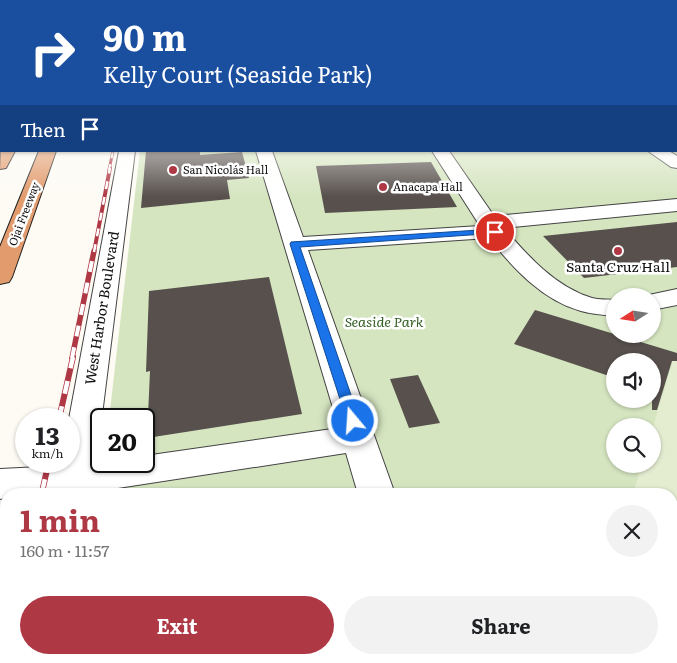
<!DOCTYPE html>
<html lang="en">
<head>
<meta charset="utf-8">
<style>
	:root { --surface:#fff; --page:#f2f2f2; --text:#202124; --muted:#757577; --accent:#af3845 }
	body { margin:0; font-family:Literata,serif; background:var(--page); color:var(--text); height:100vh; display:flex; flex-direction:column; font-size:19px; white-space:nowrap }
	* { box-sizing:border-box; margin:0 }
	p { font-size:16px; color:var(--muted) }
	.icon { flex:none; width:28px; height:28px; fill:none; stroke:currentColor; stroke-width:2; stroke-linecap:round; stroke-linejoin:round }
	.map { position:relative; flex:1; overflow:hidden }
	.panel { position:absolute; left:0px; top:488px; width:678px; height:176px; display:flex; flex-direction:column; background:var(--surface); border-radius:20px 20px 0 0; box-shadow:0 1px 4px #0004 }
	.panel>* { flex:none }
	.top-card { position:absolute; left:0px; top:0px; width:678px; height:152px; box-shadow:0 1px 4px #0004; background:#1a4fa0; color:#fff; overflow:hidden }
	.needle { width:32px; rotate:258deg }
	.fabs { position:absolute; left:606px; top:288px; display:grid; gap:10px }
	.fabs a { display:grid; place-items:center; width:55px; height:55px; border-radius:50%; background:var(--surface); box-shadow:0 1px 4px #0004; font-size:25px }
	.speed { position:absolute; left:15px; top:408px; display:flex; gap:10px; font-size:25px; font-weight:700; text-align:center }
	.speed>* { display:grid; place-content:center; width:65px; height:65px; border-radius:50%; background:var(--surface); box-shadow:0 1px 4px #0004; line-height:1 }
	.speed small { font-size:12px; font-weight:400 }
	.speed .limit { border:2px solid #111; border-radius:8px; background:#fff; color:#111 }
	.pin { position:absolute; display:grid; place-items:center; width:42px; height:42px; color:#fff; margin:-21px; border:2px solid #fff; border-radius:50%; box-shadow:0 1px 5px #0007 }
	.me { position:absolute; width:55px; margin:-28px; rotate:342deg; stroke-linejoin:round; filter:drop-shadow(0 0 4px #0008) }
	.turn { display:flex; align-items:center; gap:18px; height:105px; padding:0 20px; font-size:22px }
	.turn .icon { width:65px; height:65px; stroke-width:2.5 }
	.turn b { display:block; font-size:35px; line-height:42px }
	.then { display:flex; align-items:center; height:48px; padding:0 20px; background:#0003; gap:10px; font-size:19px }
	.round { display:grid; place-items:center; flex:none; width:52px; height:52px; border-radius:26px; background:var(--page) }
	.head { display:flex; align-items:center; justify-content:space-between; height:85px; padding:0 20px }
	h1 { font-size:30px; font-weight:700; line-height:38px; color:var(--accent) }
	.cta { display:flex; gap:10px; margin-top:auto; padding:10px 20px }
	.cta a { flex:1; height:58px; border-radius:30px; background:var(--accent); color:#fff; font-size:20px; font-weight:700; line-height:58px; text-align:center }
	.cta a+a { background:var(--page); color:var(--text) }
	.map>svg:first-child { display:block }
	.green { fill:#d5e5c0; fill-rule:evenodd }
	.pitch { fill:#e5edd1 }
	.building { fill:#57504d }
	.lines { fill:none; stroke-linecap:round; stroke-linejoin:round }
	.minor-casing { stroke:#434343; stroke-width:2 }
	.highway-casing { stroke:#212121; stroke-width:2 }
	.minor { fill:#fff; fill-rule:evenodd }
	.highway { fill:#e29b6d; fill-rule:evenodd }
	.rail-far4-casing { stroke:#af3845; stroke-width:3 }
	.rail-far3-casing { stroke:#af3845; stroke-width:4 }
	.rail-far2-casing { stroke:#af3845; stroke-width:5.5 }
	.rail-far1-casing { stroke:#af3845; stroke-width:6 }
	.rail-casing { stroke:#af3845; stroke-width:8 }
	.rail-far4 { stroke:#fff; stroke-width:2; stroke-dasharray:6; stroke-linecap:butt }
	.rail-far3 { stroke:#fff; stroke-width:2.5; stroke-dasharray:8; stroke-linecap:butt }
	.rail-far2 { stroke:#fff; stroke-width:4; stroke-dasharray:11; stroke-linecap:butt }
	.rail-far1 { stroke:#fff; stroke-width:4.5; stroke-dasharray:13; stroke-linecap:butt }
	.rail { stroke:#fff; stroke-width:5.5; stroke-dasharray:17; stroke-linecap:butt }
	.route { fill:#1a73e8; stroke:#114b97 }
	.poi-dot { fill:#af3845; stroke:#fff; stroke-width:2 }
	.labels { text-anchor:middle; stroke-width:5; stroke-linejoin:round; paint-order:stroke }
	.far-poi-label { font-size:11px; fill:#101010; stroke:#fff; text-anchor:start }
	.far-street-label { font-size:11px; fill:#101010; stroke:#fff }
	.poi-label { font-size:14px; fill:#101010; stroke:#fff }
	.street-label { font-size:14px; fill:#101010; stroke:#fff }
	.park-label { font-size:14px; font-style:italic; fill:#366027; stroke:#fff }
</style>
</head>
<body>
<div class="map">
<svg width="677" height="663" viewBox="0 0 677 663">
	<rect width="100%" height="100%" fill="#fdfbf4"/>
	<path class="green" d="M677,104V663H81V658H671V494H98L102,461H144V419H109L140,151H676ZM615,296H652V334H615ZM615,361H652V399H615ZM615,426H652V464H615Z"/>
	<path class="pitch" d="M677,352V663H595V658H671V494H633L642,464H652L653,427L675,353Z"/>
	<path class="building" d="M146,151H200V155L242,152L249,178L227,180L230,199L141,208Z
		M431,162L457,207L325,213L316,166Z
		M677,222V267L584,278L543,236Z
		M269,277L302,414L147,438L150,371L146,372L149,291Z
		M535,310L677,353V361H672L657,410H652V361H615V378L514,344Z
		M418,375L440,423L409,428L390,379Z"/>
	<g class="lines">
		<g class="minor-casing">
			<path id="minor" d="M119,151H135L96,463L144,461V456L339,428L256,151H272L303,237L480,226L432,151H449L494,216L677,199V211L504,228C527,255 555,287 592,298C599,300 608,299 615,300V316C604,315 592,314 581,311C542,300 513,268 489,238L308,250L395,494H358L346,453L92,492V494H6V498L0,499V469L60,466L61,461H69V419Z
				M648,151H669L677,156V168L671,167Z
				M677,289V305L652,310V296H644Z
				M32,658H78L79,663H31Z
				M105,658H151L152,663H104Z
				M195,658H267L265,663H192Z
				M406,658H452L455,663H407Z"/>
		</g>
		<g class="highway-casing">
			<path id="highway" d="M1,118V128L0,129V119Z
				M1,147V151H15L6,168L0,169Z
				M39,151H56L12,277L9,282L0,284V247Z"/>
		</g>
		<use href="#minor" class="minor"/>
		<use href="#highway" class="highway"/>
		<g class="rail-far4-casing">
			<path id="rail-far4" d="M109,170L113,151"/>
		</g>
		<g class="rail-far3-casing">
			<path id="rail-far3" d="M94,252L110,168"/>
		</g>
		<g class="rail-far2-casing">
			<path id="rail-far2" d="M72,358L94,251"/>
		</g>
		<g class="rail-far1-casing">
			<path id="rail-far1" d="M59,419L73,357
				M42,492L49,461"/>
		</g>
		<g class="rail-casing">
			<path id="rail" d="M42,494L43,491
				M8,663L9,658"/>
		</g>
		<use href="#rail-far4" class="rail-far4"/>
		<use href="#rail-far3" class="rail-far3"/>
		<use href="#rail-far2" class="rail-far2"/>
		<use href="#rail-far1" class="rail-far1"/>
		<use href="#rail" class="rail"/>
	</g>
	<linearGradient id="sky" x2="0" y2="1"><stop stop-color="#97c6eb"/><stop offset="0.53" stop-color="#fefdfa"/><stop offset="1" stop-color="#fefdfa" stop-opacity="0"/></linearGradient>
	<rect width="677" height="197" fill="url(#sky)"/>
	<path class="route" d="M495,229L500,232L498,233L300,247L360,421L358,424H348L290,244L291,242Z"/>
	<g class="poi-dot">
		<circle cx="173" cy="170" r="5"/>
		<circle cx="383" cy="187" r="5"/>
		<circle cx="618" cy="251" r="5"/>
	</g>
	<g class="labels">
		<g class="far-poi-label">
			<text x="183" y="174">San Nicolás Hall</text>
			<text x="393" y="191">Anacapa Hall</text>
		</g>
		<g class="far-street-label">
			<text transform="translate(24 214) rotate(-69)" y="4">Ojai Freeway</text>
		</g>
		<g class="poi-label">
			<text x="618" y="272">Santa Cruz Hall</text>
		</g>
		<g class="street-label">
			<text transform="translate(102 308) rotate(-81)" y="5">West Harbor Boulevard</text>
		</g>
		<g class="park-label">
			<text x="384" y="327">Seaside Park</text>
		</g>
	</g>
</svg>
<div class="fabs">
<a><svg class="needle" viewBox="-14 -14 28 28"><path d="M0-13l5 13h-10z" fill="#e53935"/><path d="M0 13l5-13h-10z" fill="#757577"/></svg></a>
<a><svg class="icon" aria-label="sound" viewBox="0 0 24 24"><path d="M4 9h4l5-4v14l-5-4H4zM17 9q2 3 0 6"/></svg></a>
<a><svg class="icon" aria-label="search" viewBox="0 0 24 24"><circle cx="10" cy="10" r="6"/><path d="M15 15l6 6"/></svg></a>
</div>
<div class="speed"><div>13<small>km/h</small></div><div class="limit">20</div></div>
<div class="pin" style="left:495px;top:232px;background:#d93025"><svg class="icon" aria-label="arrive" viewBox="0 0 24 24"><path d="M6 21V4h12l-3 4 3 4H6"/></svg></div>
<svg class="me" style="left:353px;top:421px" viewBox="-20 -20 40 40"><circle r="17" fill="#1a73e8" stroke="#fff" stroke-width="3"/><path d="M0-11L8 9 0 5-8 9z" fill="#fff"/></svg>
<div class="top-card">
<div class="turn"><svg class="icon" aria-label="right" viewBox="0 0 24 24"><path d="M7 20v-9h11M14 6l5 5-5 5"/></svg><div><b>90 m</b>Kelly Court (Seaside Park)</div></div>
<div class="then">Then<svg class="icon" aria-label="arrive" viewBox="0 0 24 24"><path d="M6 21V4h12l-3 4 3 4H6"/></svg></div>
</div>
<section class="panel">
<div class="head"><div><h1>1 min</h1><p>160 m · 11:57</p></div><a class="round"><svg class="icon" aria-label="close" viewBox="0 0 24 24"><path d="M6 6l12 12M18 6L6 18"/></svg></a></div>
<div class="cta"><a>Exit</a><a>Share</a></div>
</section>
</div>
</body>
</html>
